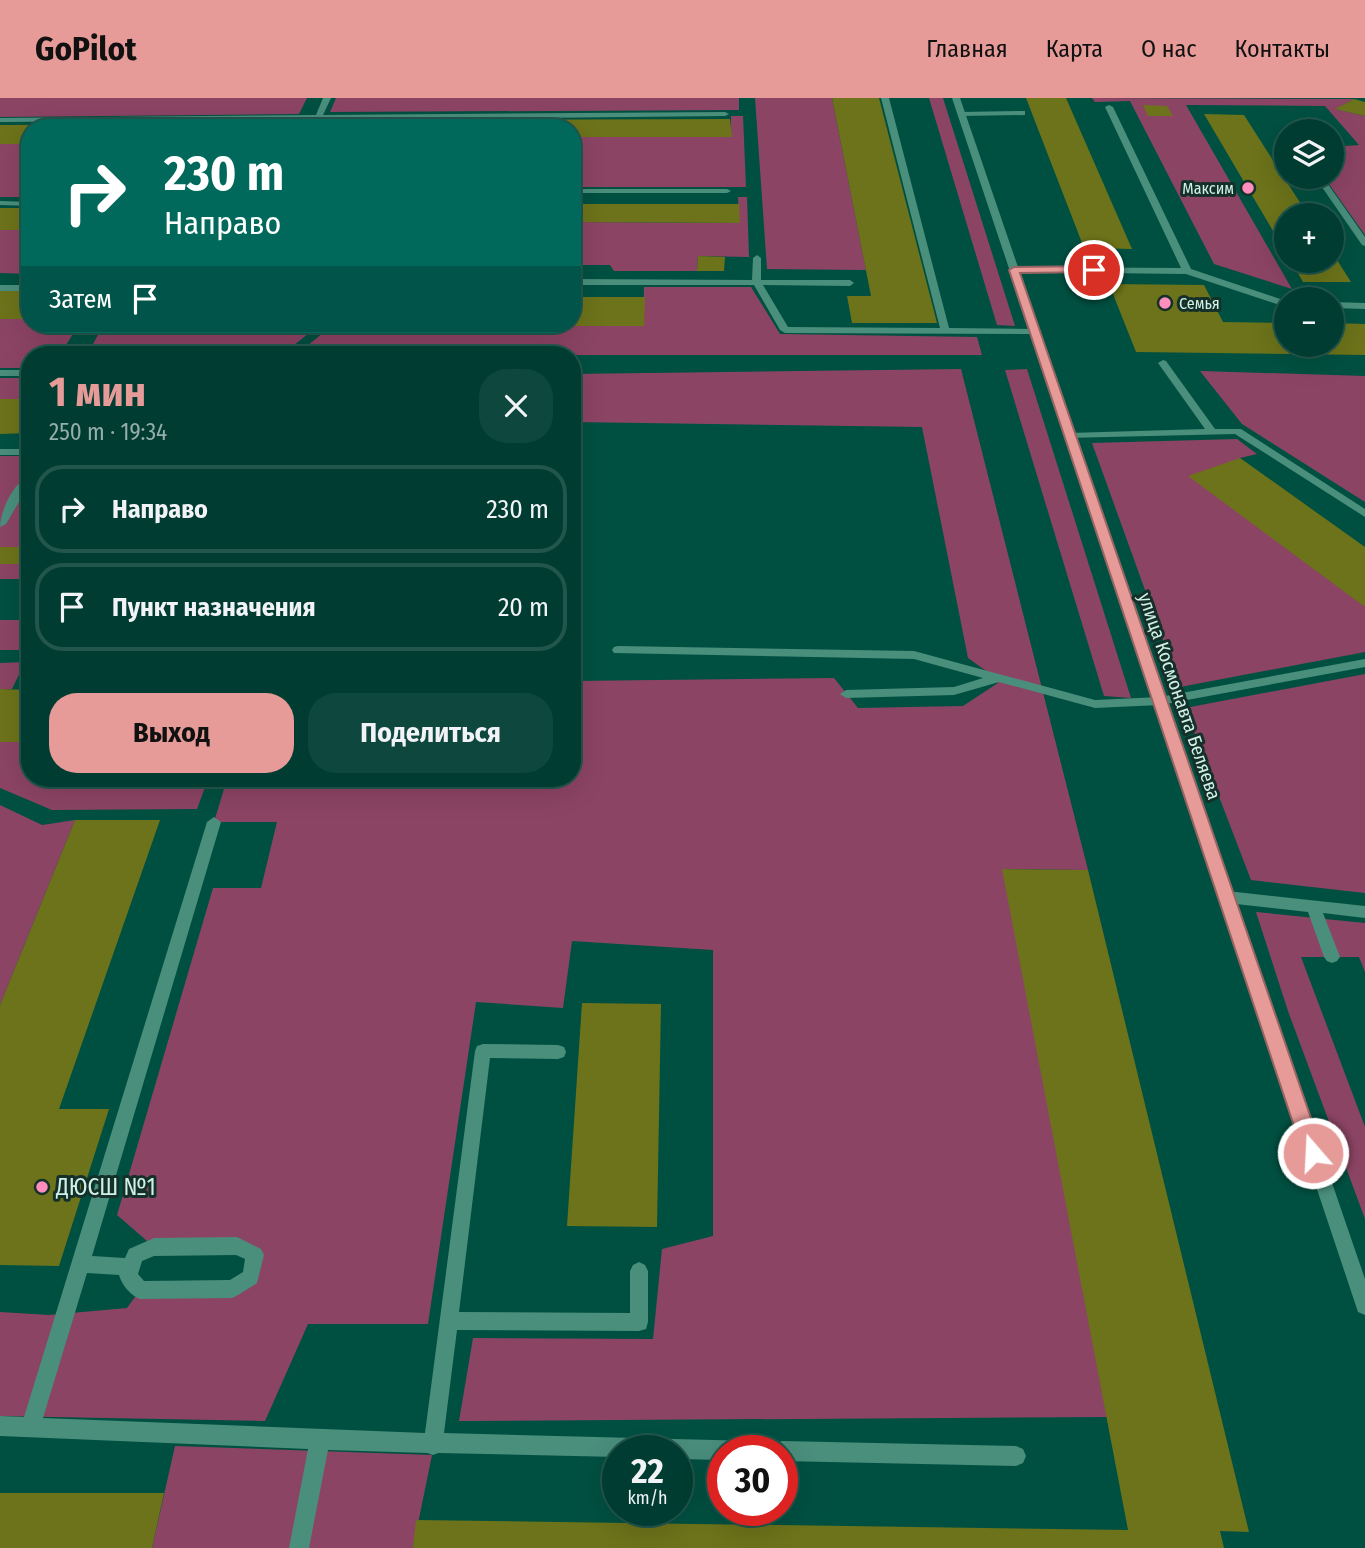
<!DOCTYPE html>
<html lang="ru">
<head>
<meta charset="utf-8">
<style>
	:root { --surface:#003c31; --page:#0e473d; --text:#f1f3f6; --muted:#95adab; --line:#22564d; --accent:#e69b98 }
	body { margin:0; font-family:"Fira Sans Condensed",sans-serif; background:var(--page); color:var(--text); height:100vh; display:flex; flex-direction:column; font-size:26px; white-space:nowrap }
	* { box-sizing:border-box; margin:0 }
	p { font-size:23px; color:var(--muted) }
	.icon { flex:none; width:38px; height:38px; fill:none; stroke:currentColor; stroke-width:2; stroke-linecap:round; stroke-linejoin:round }
	.map { position:relative; flex:1; overflow:hidden }
	.panel { position:absolute; left:21px; top:248px; width:560px; height:441px; display:flex; flex-direction:column; background:var(--surface); border-radius:28px; box-shadow:0 7px 28px #0002,0 0 0 2px var(--line) }
	.panel>* { flex:none }
	.hud { position:absolute; left:21px; top:21px; width:560px; height:214px; border-radius:28px; box-shadow:0 7px 28px #0002,0 0 0 2px var(--line); background:#00695c; color:#fff; overflow:hidden }
	.tools { position:absolute; left:1274px; top:21px; display:grid; gap:14px }
	.tools a { display:grid; place-items:center; width:70px; height:70px; border-radius:50%; background:var(--surface); box-shadow:0 7px 28px #0002,0 0 0 2px var(--line); font-size:35px }
	.speed { position:absolute; left:602px; top:1337px; display:flex; gap:14px; font-size:35px; font-weight:700; text-align:center }
	.speed>* { display:grid; place-content:center; width:91px; height:91px; border-radius:50%; background:var(--surface); box-shadow:0 7px 28px #0002,0 0 0 2px var(--line); line-height:1 }
	.speed small { font-size:18px; font-weight:400 }
	.speed .limit { border:10px solid #d22; background:#fff; color:#111 }
	.pin { position:absolute; display:grid; place-items:center; width:60px; height:60px; color:#fff; margin:-30px; border:4px solid #fff; border-radius:50%; box-shadow:0 2px 7px #0007 }
	.me { position:absolute; width:77px; margin:-38px; rotate:341deg; stroke-linejoin:round; filter:drop-shadow(0 0 5px #0008) }
	.turn { display:flex; align-items:center; gap:24px; height:147px; padding:0 28px; font-size:32px }
	.turn .icon { width:91px; height:91px; stroke-width:2.5 }
	.turn b { display:block; font-size:49px; line-height:60px }
	.then { display:flex; align-items:center; height:66px; padding:0 28px; background:#0003; gap:14px; font-size:26px }
	.round { display:grid; place-items:center; flex:none; width:74px; height:74px; border-radius:28px; background:var(--page) }
	.head { display:flex; align-items:center; justify-content:space-between; height:119px; padding:0 28px }
	h1 { font-size:42px; font-weight:700; line-height:52px; color:var(--accent) }
	.primary-button { display:flex; gap:14px; margin-top:auto; padding:14px 28px }
	.primary-button a { flex:1; height:80px; border-radius:28px; background:var(--accent); color:#111; font-size:28px; font-weight:700; line-height:80px; text-align:center }
	.primary-button a+a { background:var(--page); color:var(--text) }
	ul { padding:0; list-style:none }
	li { display:flex; align-items:center; gap:21px; height:88px; margin:0 14px 10px; padding:0 14px; border:4px solid var(--line); border-radius:28px }
	li div { flex:1 }
	li b { display:block; font-size:26px }
	li em { font-style:normal }
	header { display:flex; align-items:center; gap:42px; box-sizing:border-box; height:98px; padding:0 35px; background:var(--accent); color:#111 }
	header strong { font-size:33px }
	nav { display:flex; gap:38px; margin-inline-start:auto; font-size:24px }
	.map>svg:first-child { display:block }
	.green { fill:#8c4464 }
	.building { fill:#6c731a }
	.lines { fill:none; stroke-linecap:round; stroke-linejoin:round }
	.service { fill:#4a8e7c; fill-rule:evenodd }
	.minor { fill:#4a8e7c; fill-rule:evenodd }
	.route { fill:#e69b98; stroke:#966563; stroke-width:2 }
	.poi-dot { fill:#fe8ebd; stroke:#143029; stroke-width:2.5 }
	.labels { text-anchor:middle; stroke-width:6; stroke-linejoin:round; paint-order:stroke }
	.far-poi-label { font-size:16px; fill:#d0f1e7; stroke:#143029; text-anchor:end }
	.street-label { font-size:19px; fill:#d0f1e7; stroke:#143029 }
	.near-poi-label { font-size:23px; fill:#d0f1e7; stroke:#143029; text-anchor:start }
</style>
</head>
<body>
<header>
<strong>GoPilot</strong>
<nav><a>Главная</a><a>Карта</a><a>О нас</a><a>Контакты</a></nav>
</header>
<div class="map">
<svg width="1365" height="1450" viewBox="0 0 1365 1450">
	<rect width="100%" height="100%" fill="#005041"/>
	<path class="green" d="M0,0H307L299,16L0,19Z
		M336,0H739V12L330,14Z
		M755,0H832L866,172L767,171Z
		M929,0H943L1015,228L997,227Z
		M1092,0L1354,1L1336,11L1365,18V137L1324,79H1332V49L1359,47L1325,8L1186,7L1292,191L1214,166L1130,3L1095,4Z
		M731,18H743L746,89H572V39H731Z
		M324,21H383L389,22L387,30H309Z
		M0,46H30V99H0Z
		M738,99H747L749,159L698,158L697,173H614L610,167H572V124L739,125Z
		M0,132H30V176L0,175Z
		M644,189H751L780,236L977,239L982,257H296L334,226L643,228Z
		M0,221H30V226H79L60,257H30V270H0Z
		M104,226H320L282,257H87Z
		M961,271L1088,772L1003,771L1107,1319L459,1323L473,1240L653,1241L662,1151L713,1138V852L572,843L563,910L476,904L428,1226H308L265,1323L0,1318V1214L49,1217L127,1210L140,1192L232,1191L255,1157L154,1149L117,1117L213,790H261L277,724H214L227,681H572V583L834,580L858,610L963,608L998,585L996,580L968,560L922,329L572,324V276Z
		M1027,271L1131,600L1104,598L1005,272Z
		M1200,273L1365,278V404L1242,326Z
		M0,280H30V301H0Z
		M1237,341L1257,356L1240,360L1365,509V554L1180,589L1092,345Z
		M0,358H30V449H0Z
		M0,466H30V481H0Z
		M0,522H30V552H0Z
		M25,564L12,591H0V565Z
		M1365,576V795L1251,782L1185,610Z
		M0,644H30V681H208L197,711L52,712L0,690Z
		M0,707L42,727L75,722L0,907Z
		M1256,814L1365,825V874L1359,859H1301L1365,1029V1121L1288,913Z
		M175,1348L432,1357L413,1450H152Z"/>
	<path class="building" d="M832,0H879L937,225H852L847,198H871Z
		M1026,0H1066L1132,151L1084,150Z
		M1354,1L1365,4V18L1335,11Z
		M1143,7L1167,8L1173,18H1148Z
		M1204,16L1244,17L1308,117H1286V155Z
		M730,21L732,39H572V30H387L389,22Z
		M242,26L240,30H30V46H0V27Z
		M572,106H739L740,125L572,124Z
		M0,110H30V132H0Z
		M1332,154L1351,184H1303L1291,163H1332Z
		M698,158L725,159L724,173H697Z
		M1109,186L1204,187L1223,224L1286,225V247H1332V225L1365,226V257L1136,254Z
		M0,193H30V221H0Z
		M572,199H645L644,228H572Z
		M0,301H30V335L0,336Z
		M1240,360L1365,449V509L1188,378Z
		M0,449H30V466H0Z
		M0,591L30,592V644H0Z
		M75,722H160L59,1011H109L59,1168L0,1167V907Z
		M1002,771L1088,772L1249,1434L1220,1433L1224,1450H413L416,1422L1128,1432Z
		M582,905L661,906L657,1129L567,1128Z
		M0,1395H164L152,1450H0Z"/>
	<g class="lines">
		<path class="service" d="M323,0H331L323,17L725,14L729,16L725,18L321,22L318,30H310L314,22L0,24V20L316,17Z
			M881,0H889L949,230L1036,231L1041,234L1039,236L785,235L780,232L754,187H572V181L752,182L753,160L757,157L761,160V182H850L854,185L850,188L763,187L788,229L940,230Z
			M1109,7L1113,9L1191,171L1286,203V209L1186,176L1011,174L1010,172L1014,169L1181,170L1105,9Z
			M1022,13H1025V17L961,18L957,16L961,14Z
			M1315,79H1323L1365,139V148L1362,147Z
			M572,91H727L731,93L727,95H572Z
			M0,103L30,104V108L0,107Z
			M0,187H30V193H0Z
			M1332,204L1365,205V211L1332,210Z
			M1163,262L1166,263L1215,331H1241L1365,411V419L1235,336L1065,340V336L1069,335L1205,331L1158,265Z
			M0,272H30V278H0Z
			M0,351H30V357H0Z
			M30,379V385L6,426L0,429C0,414 14,382 30,379Z
			M618,548L914,553L1095,602L1160,599L1365,561V569L1160,607L1095,610L999,584L954,597L846,600L840,596L846,592L954,589L983,580L914,561L614,555L612,552L614,549Z
			M214,719L221,724L92,1158L125,1160L129,1151L154,1140L237,1139L261,1151L264,1157L257,1185L238,1197L232,1200L140,1201C130,1197 122,1187 119,1177L87,1175L43,1320L425,1335L475,953L477,948L483,946L558,947L564,949L566,954L564,959L558,961L490,960L459,1214L630,1215V1173L633,1167L639,1164L645,1167L648,1173V1224L646,1231L639,1233L457,1232L444,1335L753,1343L760,1346L763,1353H723V1362L677,1361V1353H618V1359L438,1355L433,1357L427,1355L328,1352L309,1450H289L308,1351L0,1338V1318L24,1319L207,724ZM236,1157L245,1161L243,1174L230,1182L144,1183L138,1176L142,1163L154,1158Z
			M1227,793L1365,808V820L1323,815L1340,859L1337,863L1332,865L1327,863L1324,859L1308,814L1227,805L1222,803L1220,799L1222,795Z
			M782,1343L1016,1348L1023,1351L1026,1358L1023,1365L1016,1368L782,1363V1353H772L775,1346Z"/>
		<path class="minor" d="M952,0H960L1365,1181V1217L1358,1214L1356,1208Z"/>
	</g>
	<path class="route" d="M1094,168L1097,174L1020,175L1323,1055L1320,1061L1313,1064L1306,1061L1303,1055L1009,172L1014,169Z"/>
	<g class="poi-dot">
		<circle cx="1248" cy="90" r="7"/>
		<circle cx="1165" cy="205" r="7"/>
		<circle cx="42" cy="1089" r="7"/>
	</g>
	<g class="labels">
		<g class="far-poi-label">
			<text x="1234" y="96">Максим</text>
			<text x="1179" y="211" text-anchor="start">Семья</text>
		</g>
		<g class="street-label">
			<text transform="translate(1180 598) rotate(71)" y="7">улица Космонавта Беляева</text>
		</g>
		<g class="near-poi-label">
			<text x="56" y="1097">ДЮСШ №1</text>
		</g>
	</g>
</svg>
<div class="tools">
<a><svg class="icon" aria-label="layers" viewBox="0 0 24 24"><path d="M12 4l9 5-9 5-9-5zM3 14l9 5 9-5"/></svg></a>
<a>+</a>
<a>−</a>
</div>
<div class="speed"><div>22<small>km/h</small></div><div class="limit">30</div></div>
<div class="pin" style="left:1094px;top:172px;background:#d93025"><svg class="icon" aria-label="arrive" viewBox="0 0 24 24"><path d="M6 21V4h12l-3 4 3 4H6"/></svg></div>
<svg class="me" style="left:1313px;top:1055px" viewBox="-20 -20 40 40"><circle r="17" fill="#e69b98" stroke="#fff" stroke-width="3"/><path d="M0-11L8 9 0 5-8 9z" fill="#fff"/></svg>
<div class="hud">
<div class="turn"><svg class="icon" aria-label="right" viewBox="0 0 24 24"><path d="M7 20v-9h11M14 6l5 5-5 5"/></svg><div><b>230 m</b>Направо</div></div>
<div class="then">Затем<svg class="icon" aria-label="arrive" viewBox="0 0 24 24"><path d="M6 21V4h12l-3 4 3 4H6"/></svg></div>
</div>
<section class="panel">
<div class="head"><div><h1>1 мин</h1><p>250 m · 19:34</p></div><a class="round"><svg class="icon" aria-label="close" viewBox="0 0 24 24"><path d="M6 6l12 12M18 6L6 18"/></svg></a></div>
<ul>
<li><svg class="icon" aria-label="right" viewBox="0 0 24 24"><path d="M7 20v-9h11M14 6l5 5-5 5"/></svg><div><b>Направо</b></div><em>230 m</em></li>
<li><svg class="icon" aria-label="arrive" viewBox="0 0 24 24"><path d="M6 21V4h12l-3 4 3 4H6"/></svg><div><b>Пункт назначения</b></div><em>20 m</em></li>
</ul>
<div class="primary-button"><a>Выход</a><a>Поделиться</a></div>
</section>
</div>
</body>
</html>
